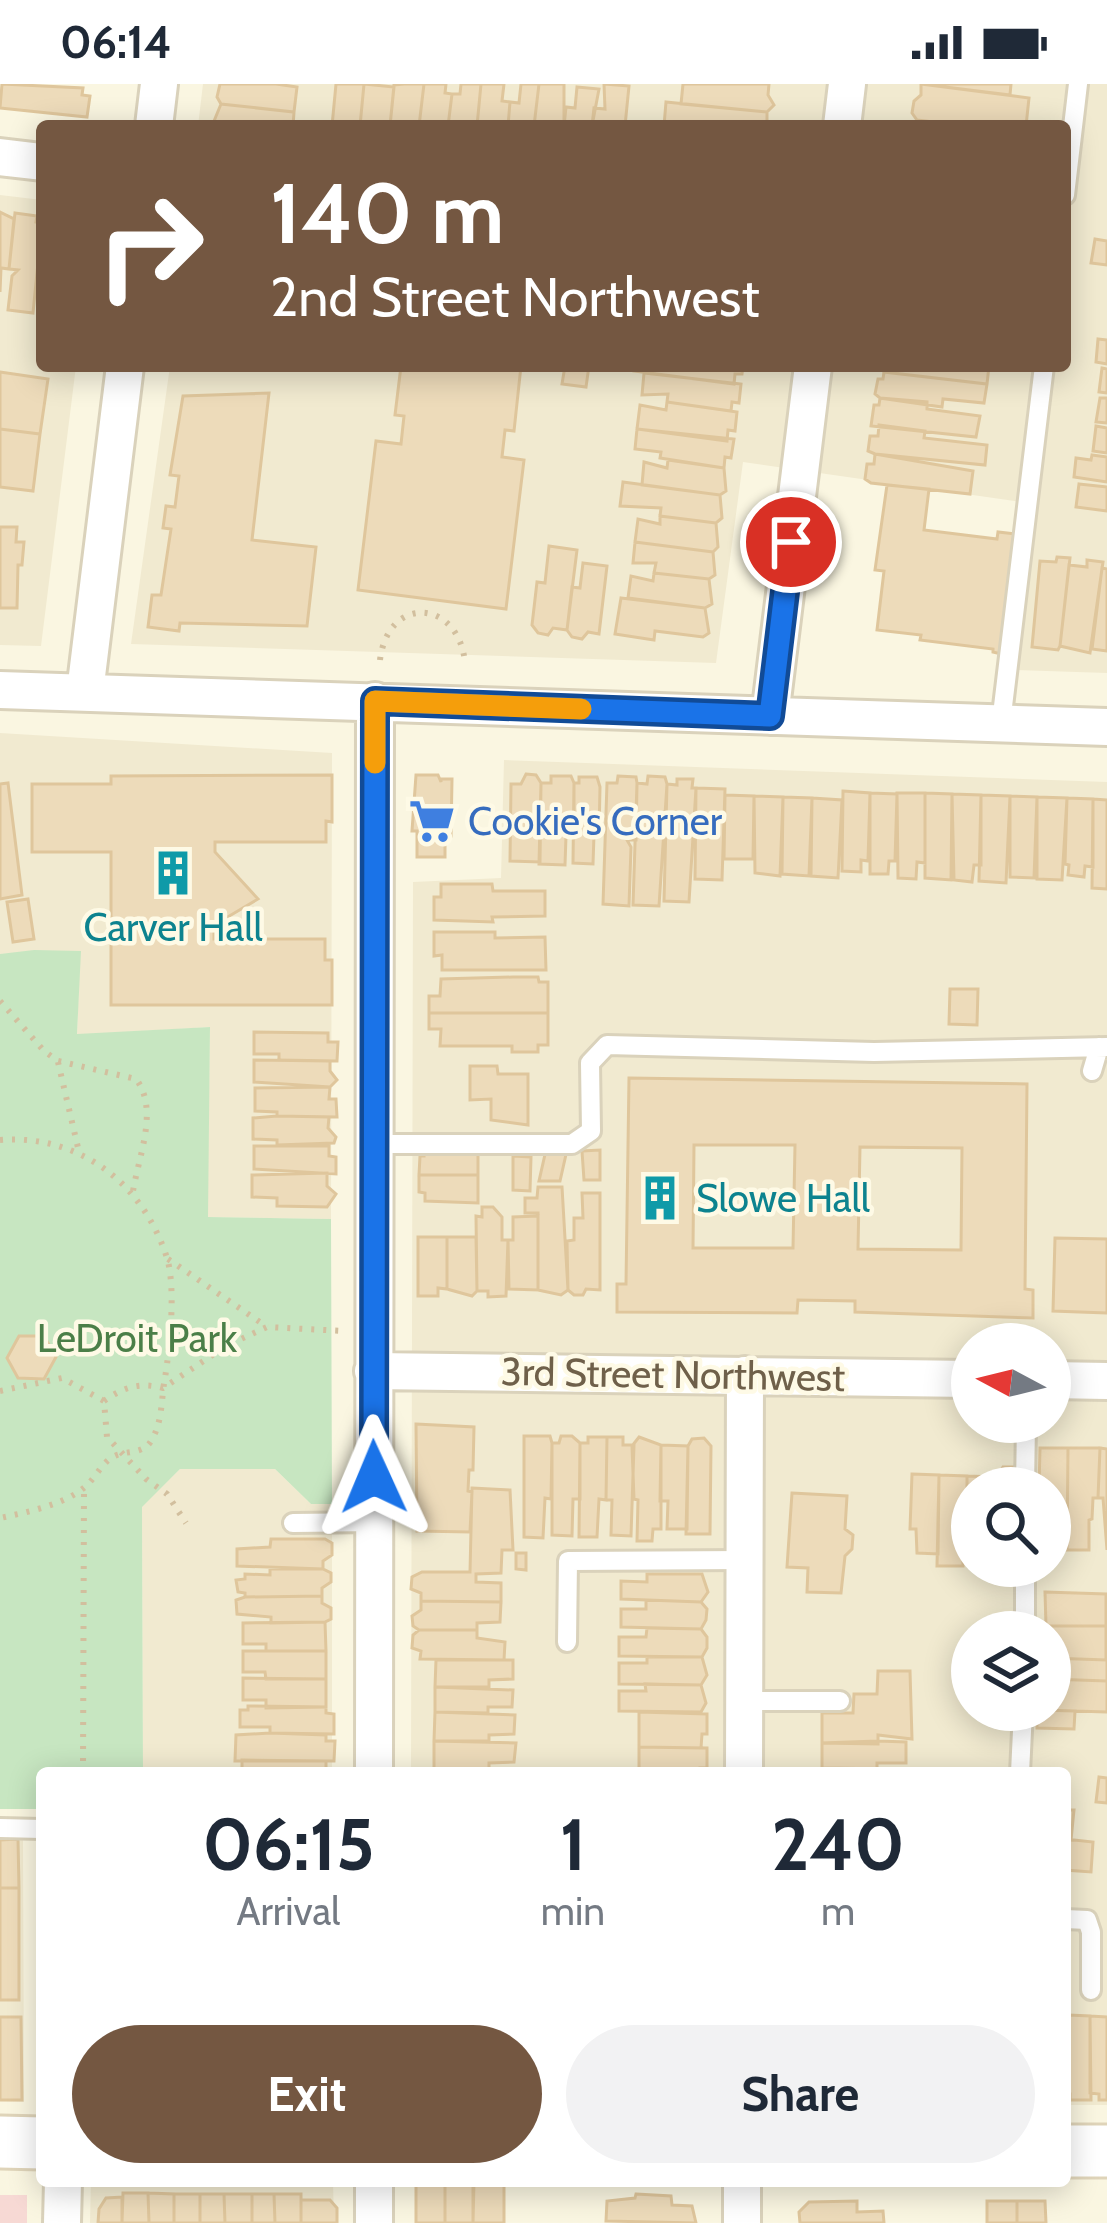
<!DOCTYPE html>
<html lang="en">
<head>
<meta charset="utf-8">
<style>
	:root { --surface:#fff; --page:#f2f2f3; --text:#1f2937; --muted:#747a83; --accent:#745741 }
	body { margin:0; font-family:Cabin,sans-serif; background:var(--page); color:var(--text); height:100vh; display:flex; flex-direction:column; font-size:45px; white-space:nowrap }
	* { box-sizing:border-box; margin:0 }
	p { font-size:39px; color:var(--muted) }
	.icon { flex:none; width:66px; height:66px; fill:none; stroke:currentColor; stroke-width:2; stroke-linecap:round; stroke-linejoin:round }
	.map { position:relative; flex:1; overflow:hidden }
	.panel { position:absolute; left:36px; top:1683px; width:1035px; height:420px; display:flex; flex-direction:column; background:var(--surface); border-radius:12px; box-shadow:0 6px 30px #0003 }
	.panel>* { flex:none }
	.banner { position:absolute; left:36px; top:36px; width:1035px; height:252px; border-radius:12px; box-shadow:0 6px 30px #0003; background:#745741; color:#fff; overflow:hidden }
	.needle { width:78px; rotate:277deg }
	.controls { position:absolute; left:951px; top:1239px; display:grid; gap:24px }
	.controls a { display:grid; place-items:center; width:120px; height:120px; border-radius:50%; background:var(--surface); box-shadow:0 6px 30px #0003; font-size:60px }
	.pin { position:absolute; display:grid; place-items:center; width:102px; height:102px; color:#fff; margin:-51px; border:6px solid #fff; border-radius:50%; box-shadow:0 3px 12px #0007 }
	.me { position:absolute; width:132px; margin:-66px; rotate:359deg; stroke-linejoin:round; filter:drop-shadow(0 0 9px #0008) }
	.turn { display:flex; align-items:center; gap:42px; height:252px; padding:0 36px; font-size:54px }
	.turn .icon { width:156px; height:156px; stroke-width:2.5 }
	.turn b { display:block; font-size:84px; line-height:102px }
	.eta { display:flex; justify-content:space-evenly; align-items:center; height:204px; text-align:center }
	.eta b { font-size:72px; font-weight:700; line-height:84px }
	.action { display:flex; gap:24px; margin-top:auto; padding:24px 36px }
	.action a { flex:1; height:138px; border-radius:72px; background:var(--accent); color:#fff; font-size:48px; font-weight:700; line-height:138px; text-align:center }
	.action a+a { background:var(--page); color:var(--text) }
	.status { display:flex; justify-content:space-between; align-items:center; height:84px; padding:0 60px; background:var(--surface); direction:ltr }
	.status svg { height:33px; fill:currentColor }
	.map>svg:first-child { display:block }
	.residential { fill:#f1ead0; fill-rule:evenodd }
	.medical { fill:#f7d9d4 }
	.green { fill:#c7e6c1 }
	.building { fill:#eddbba; stroke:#dfc69c; stroke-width:3; fill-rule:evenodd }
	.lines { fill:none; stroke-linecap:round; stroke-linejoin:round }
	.lane-casing { stroke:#dad2bb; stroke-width:24 }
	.street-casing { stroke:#dad2bb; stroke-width:42 }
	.secondary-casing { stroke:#dfd4b9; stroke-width:57 }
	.path { stroke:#d2bf9e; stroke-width:6; stroke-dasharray:3 9; stroke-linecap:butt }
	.lane { stroke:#fff; stroke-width:18 }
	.street { stroke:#fff; stroke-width:36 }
	.secondary { stroke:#fff; stroke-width:51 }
	.route-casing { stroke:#114b97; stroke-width:30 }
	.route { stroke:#1a73e8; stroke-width:21 }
	.slow { stroke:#f59e0b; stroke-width:21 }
	.labels { text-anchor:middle; stroke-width:9; stroke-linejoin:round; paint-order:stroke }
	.shop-label { font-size:39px; fill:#366cbe; stroke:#fefae6; text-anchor:start }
	.culture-label { font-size:39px; fill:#0d838f; stroke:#fefae6 }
	.park-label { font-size:39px; fill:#4b7f48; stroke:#fefae6 }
	.street-label { font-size:39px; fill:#6f604a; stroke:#fefae6 }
</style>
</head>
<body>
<div class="status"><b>06:14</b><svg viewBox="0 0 49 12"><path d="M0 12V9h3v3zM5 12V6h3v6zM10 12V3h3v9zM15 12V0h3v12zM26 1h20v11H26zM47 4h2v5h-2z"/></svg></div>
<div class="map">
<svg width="1107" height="2139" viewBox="0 0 1107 2139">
	<rect width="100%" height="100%" fill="#faf6e1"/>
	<path class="residential" d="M203,0H1107V589L1013,586L1035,420L743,378L716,579L131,560L170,282H1065V42H198Z
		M0,111L42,116V282H76L41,562L0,561Z
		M0,649L332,669L331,1135L207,1133L210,943L77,951L80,867L0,870Z
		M504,676L1107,698V2021H1065V1689H411L413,798L501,794ZM972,1260H1050V1338H972ZM972,1404H1050V1482H972ZM972,1548H1050V1626H972Z
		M180,1385H275L311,1420H332V1689H143L142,1422Z
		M0,1750L23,1751L24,2018L0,2017Z
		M91,2097H333L334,2139H90Z"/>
	<path class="medical" d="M0,2111H27V2139H0Z"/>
	<path class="green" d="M34,866L81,867L77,950L210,943L208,1133L331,1135L332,1420H311L275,1385H180L142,1423L143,1689H42V1725H0V870Z"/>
	<path class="building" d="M2,0L83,4L82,11L90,12L87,33L0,24Z
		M276,0L297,3L294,28L221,20L217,13L220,0Z
		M336,0H364L360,42H332Z
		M364,0L394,3L390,42H360Z
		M404,0H424L419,42H390L394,1Z
		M424,0H446L445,9L452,10L448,42H419Z
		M461,0H481L477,42H448L452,10H460Z
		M481,0H504L502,17L510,18L508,42H477Z
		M521,0H539L534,42H508L510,18L519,19Z
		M539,0H564V42H534Z
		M604,0L629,2L625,42H592L594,24L605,25Z
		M683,0H769L768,11L774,21L767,28L681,20Z
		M921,0L1029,14L1026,42H966L917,36L912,29L914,17L921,11Z
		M921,0H1011L1010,11Z
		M577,3L599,5L592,42H564L566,23L575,24Z
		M666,18L767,28V42H664Z
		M221,20L294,28L293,42H212Z
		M917,36L966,42H916Z
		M0,128L14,135L9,185L1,184L0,208Z
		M15,129L37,132L36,138L42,139L33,229L8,226L12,192L18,186L9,185Z
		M42,150V213L35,212Z
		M1095,155L1107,157V181L1091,179Z
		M1098,255L1107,256V280L1096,278Z
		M401,282H521L514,347L505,346L502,373L524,376L506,525L358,506L376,357L401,360L404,332L395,331Z
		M565,282H589L586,303L562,300Z
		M635,282H743L742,290H735L734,300L634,287Z
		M878,282H989L987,300L884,288Z
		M1102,284L1107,285V309L1099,308Z
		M0,288L48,295L40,350L0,345Z
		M884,288L987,300L984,319L943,315L942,323L880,314L875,310L878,295H883Z
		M644,289L741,300L739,319L732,318L731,327L667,318L668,310L642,311Z
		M269,309L252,456L316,463L307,542L180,539L179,547L148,543L152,511H161L171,445L163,444L166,422L175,423L179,392L170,391L183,312Z
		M880,314L927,318V325L980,332L976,353L871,342L874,321H879Z
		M1100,314H1107V339L1096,338Z
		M667,318L737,328L735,347L728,346L727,357L637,345L640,321L666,326Z
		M879,341L925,347L924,354L987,361L985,381L875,370L868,367L870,352H878Z
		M1096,342L1107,344V369L1093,367Z
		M0,345L40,350L33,407L0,403Z
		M637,345L734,355L731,374L725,373L724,384L660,374L661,368L635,365Z
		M875,370L973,387L970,410L871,399L865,395L867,380H874Z
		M1092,371L1107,373V398L1074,393L1076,374L1091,376Z
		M668,376L724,384L726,407L720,411L642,401L644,378L667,384Z
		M623,398L720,411L722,434L716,439L660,432L661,424L620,422Z
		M1079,400L1107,403V427L1076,423Z
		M887,401L929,405L924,446L997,455L998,448L1016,450L1001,570L993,568V565L920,556L921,551L877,546L884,487L875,486Z
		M660,432L716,439L718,463L713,468L635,458L638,435L660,440Z
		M0,443H17L16,458H24L22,481H18L17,524H0Z
		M635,458L713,468L715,491L709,495L654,489L656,479H633Z
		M549,462L577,466L567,546L553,544L548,551L538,549L532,541L537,498L545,499Z
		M1057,473L1070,474L1060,562L1058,566L1032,563L1040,477L1056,478Z
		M1087,476L1103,478L1090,569L1060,562L1069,481L1087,483Z
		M583,479L607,482L599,550L588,548L582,555L572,553L567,546L572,503L580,504Z
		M1102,484L1107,485V567L1092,565Z
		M654,489L709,495L712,520L705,524L628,514L631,492L653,497Z
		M621,514L705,524L709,549L703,553L655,547L654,556L615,550Z
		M526,690L536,691L541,699L540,778L510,777L511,700H521Z
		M332,691V738L326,737V758H215V768L258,815L214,841V855H325V876H332V921H111V768H32V700H111V692Z
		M416,691H438L441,698V695H452L451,752H445V773H417V747H412Z
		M551,692H571L574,699V751L566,752L565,781L539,780L541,699H551Z
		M618,692L636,693L637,699L636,756H627L631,763L629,822L603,820L607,699H617Z
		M648,692L665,693L667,700L659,822L633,821L637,699L647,700Z
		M579,693H597L600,703L599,751H594L593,780L573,779L574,699H579Z
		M677,695H693L692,704H696L689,818L664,817L667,700L677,701Z
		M8,699L22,811L0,815V700Z
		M696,704L725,705L722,796L695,795Z
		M843,707L870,709L868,777L861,776V788L842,787Z
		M870,709L897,710L895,777H889L888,790H870Z
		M897,709H925V779L917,778L916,795L898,794Z
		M925,709L952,710L951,796L925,794Z
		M952,710L981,711V781H974L972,798L954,796Z
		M725,711L754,712L753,775H724Z
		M981,711L1010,712L1006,799L979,797Z
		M754,712L783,713L780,792L755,789Z
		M1010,712L1037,713L1034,794L1010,793Z
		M783,713L812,714L809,792L782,790Z
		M1037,713L1067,714L1062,796L1037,795Z
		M812,714L842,716L838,794L811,792Z
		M1067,714L1093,715V783L1085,782L1084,793L1068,791L1069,781L1065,780Z
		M1093,715L1107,716V805L1092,804Z
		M441,800H492L493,807H545V832L492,833L493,838L434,836V813H441Z
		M28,815L34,855L13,858L7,818Z
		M434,848H495V854L545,853L546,886H442V871L434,872Z
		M513,893H538L539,898H548V929H429V912H440L441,895Z
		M950,905H978L977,941L949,940Z
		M429,929H548V961H538V968H512V962H440L441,945H429Z
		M254,948L328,949V958H338L337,977L279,976V970H254Z
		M254,976L330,977V987L337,996L330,1003L254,998Z
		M470,982H497L498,990H528V1041L491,1036V1015L470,1016Z
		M629,994L1027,1000L1025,1205L1033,1206V1234L855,1228V1217L798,1216L797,1229L617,1228V1200H626ZM694,1061H795L793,1164H693ZM860,1063L962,1064L961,1166L858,1165Z
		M330,1003L329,1015H336L337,1033L277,1032V1028L255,1027V1004Z
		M277,1032L329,1033L328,1044L336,1053L334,1059L277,1061V1056L253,1055V1034Z
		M254,1062H329V1072L336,1073V1090L254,1085Z
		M424,1062H478V1091H419L420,1072H424Z
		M546,1066H567L560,1097H539Z
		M600,1066V1096H584L582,1067Z
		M513,1072L531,1073L530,1107L513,1106Z
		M327,1089V1102L336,1110L327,1123L277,1122V1114L252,1113V1091Z
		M419,1091H478V1119L425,1117V1109L419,1108Z
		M538,1103H562L568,1206L561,1211L538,1206V1129H525V1114H537Z
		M582,1109H600V1206L586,1205L583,1211H574L568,1206L567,1157L574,1156V1134H583Z
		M482,1123H493L502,1133V1156H508L506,1212L488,1213V1207H477L476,1132L482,1133Z
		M538,1132V1206L509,1205L508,1156H513V1133Z
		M418,1153H447V1205L438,1204V1212H418Z
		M447,1153H476L477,1207L472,1212L447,1205Z
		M1055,1154L1107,1155V1229L1053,1227Z
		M19,1252H44L56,1273L44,1295L18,1294L7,1274Z
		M416,1340L474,1343L473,1386H469L468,1407L472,1408L470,1448L417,1447Z
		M524,1352H550L552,1359L551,1415L545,1414L543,1454L524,1453Z
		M561,1352H572L580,1359V1415H573L572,1452L552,1451V1359H559Z
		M588,1353H607L606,1416L599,1415L597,1453H579L580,1359H588Z
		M607,1353H623V1361H634L631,1452L611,1451L612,1416H606Z
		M639,1353L661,1361V1445H653L652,1457H637L638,1416L634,1415L632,1362Z
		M704,1354L711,1362L710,1450H686L688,1362L692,1355Z
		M661,1361L688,1362L687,1445H667L668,1417H660Z
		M1040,1364H1068L1067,1466H1050V1404H1039Z
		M1068,1364H1100L1098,1414H1093L1092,1435L1089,1436V1466H1067Z
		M1100,1364L1107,1365V1466L1103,1414H1098Z
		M1003,1383H1013L1022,1404H995L993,1388H1000Z
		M912,1390L939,1391L938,1470L917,1469L916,1445H910Z
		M939,1391L967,1392V1448L960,1447V1456H963V1482H937Z
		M967,1392L995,1393V1404H972V1448H967Z
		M472,1404L510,1406L513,1466H502L501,1489L476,1490V1498L501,1499V1518L421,1517V1509L411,1505L412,1493L422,1488H470Z
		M792,1409L847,1412L845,1445L853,1451L852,1465L845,1472L841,1509L807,1508L808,1484L787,1483Z
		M271,1455H325L332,1459V1471L323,1477V1485L237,1482V1465L270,1463Z
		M516,1469H526V1486L516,1485Z
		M270,1485H323L331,1489V1498L322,1504V1512L245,1513V1509L238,1508L236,1496L245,1495V1490L270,1491Z
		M647,1490H702L708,1508L701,1518L621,1515V1497L647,1498Z
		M1045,1508L1106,1510V1542H1046Z
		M322,1512V1519L331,1524V1535L325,1538L271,1539V1533L237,1530L236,1516L245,1513Z
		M646,1516L701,1518L707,1525L706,1536L701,1545L621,1543V1525H646Z
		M421,1517L501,1518L500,1538L477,1539V1546H419L413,1542L412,1532L421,1526Z
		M325,1538L326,1567H266V1560H243V1539Z
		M1046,1542H1106V1576L1050,1574V1548H1046Z
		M647,1544L701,1545L707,1553V1564L702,1573L619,1572V1553H646Z
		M419,1546H477V1554L505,1558L504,1576L420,1575L421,1567L412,1564L413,1551Z
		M243,1567H326V1595H266L265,1588H243Z
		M647,1573H702L707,1591L701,1601L619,1600V1579H647Z
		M1050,1574L1107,1576V1597L1050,1595Z
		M436,1576H513V1595L489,1596V1603H435Z
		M878,1587H910L912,1655L878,1651V1660L822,1659V1629H853L854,1610H877Z
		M243,1594L326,1595V1623L266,1624V1616H243Z
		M1050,1595L1107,1597V1628L1042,1626H1050Z
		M645,1600L701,1601L706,1619L701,1628L619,1627V1607H646Z
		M435,1603L513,1606L512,1623H488V1629L435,1628Z
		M248,1622L326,1623V1629L334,1630V1650L270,1649V1643H240V1626H248Z
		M1037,1626L1075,1627L1074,1645L1037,1644Z
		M435,1628L515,1631L514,1650L489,1651V1657H434Z
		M639,1628L707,1630V1650H702L701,1664L639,1663Z
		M270,1649L326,1651V1657H335L334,1677H235L236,1651Z
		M434,1657L516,1659L514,1678L489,1679V1685H434Z
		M878,1657L906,1658V1679H877V1685L822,1684V1659Z
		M639,1663L707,1664V1684H700V1689H639Z
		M242,1676L326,1677V1689H242Z
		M822,1684L890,1685L889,1689H822Z
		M436,1685H489L513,1688L436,1689Z
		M1099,1693L1107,1694V1719L1096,1718Z
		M1065,1726H1074L1071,1756L1065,1755Z
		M18,1755L19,1804H0V1756Z
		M1065,1755L1093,1758L1091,1788L1065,1786Z
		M0,1804H19V1916H0Z
		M1068,1931L1090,1932L1091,2016H1070V2010H1065Z
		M1090,1932L1107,1933V2016H1099V2010L1090,2009Z
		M0,1933H21L22,2016H0Z
		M416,2097L445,2101V2139H416Z
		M445,2097L473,2100V2139H445Z
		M474,2097L504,2101V2139H473Z
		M123,2109H148L149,2139H122Z
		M148,2109L174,2110V2139H149Z
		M174,2110H200V2139H174Z
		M200,2110H224L225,2139H200Z
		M224,2110H252V2139H225Z
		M252,2110H274L275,2139H252Z
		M274,2110H301V2139H275Z
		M636,2110L671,2112L672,2121L692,2122L696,2139L606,2137L607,2117L635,2114Z
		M122,2113V2139H98L99,2125L106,2114Z
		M301,2116H330L337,2124V2139H301Z
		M857,2117V2128L883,2127L884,2139H800L799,2128L809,2118Z
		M987,2117H1017V2139H987Z
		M1017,2117H1045L1046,2139H1017Z"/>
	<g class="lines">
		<g class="lane-casing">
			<path id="lane" d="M1065,111L1078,0
				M1001,639L1044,282
				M1092,987L1099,963
				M374,1060H572L591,1047L590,979L607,961L874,968L1107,963
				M1025,1404L1026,1338
				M293,1439L375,1438
				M1025,1548V1482
				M567,1558L568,1477L745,1476
				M744,1617H840
				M1020,1689L1023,1626
				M0,1744L42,1745
				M1065,1835L1087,1836L1091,1848V1906"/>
		</g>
		<g class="street-casing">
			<path id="street" d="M154,42L159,0
				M842,42L847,0
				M0,73L42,78
				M0,606L1107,643
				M85,608L125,282
				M770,632L813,282
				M373,1287L972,1295
				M1050,1296L1107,1297
				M374,1689L375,617
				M744,1689L745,1291
				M374,2097V2139
				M62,2139L63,2097
				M742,2139V2097"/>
		</g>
		<g class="secondary-casing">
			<path id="secondary" d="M0,2058L42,2059
				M1065,2067H1107"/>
		</g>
		<path class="path" d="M380,576C388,510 459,515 465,579
			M0,917L44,967L58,977L136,995C159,1025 139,1071 133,1107
			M58,978L79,1068
			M0,1056C79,1050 143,1099 167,1174C176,1204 170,1262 165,1294C161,1314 163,1338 151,1357C142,1372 124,1365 111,1374C101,1381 95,1394 86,1402C65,1421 27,1428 0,1434
			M168,1175L267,1243
			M0,1307L62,1294L104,1317L107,1353L146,1395L167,1410L186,1439
			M104,1317C124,1303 139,1298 163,1304L226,1262L267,1243L343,1247
			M83,1689L84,1404"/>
		<use href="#lane" class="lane"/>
		<use href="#street" class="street"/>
		<use href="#secondary" class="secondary"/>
	</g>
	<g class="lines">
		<g class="route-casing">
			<path id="route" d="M374,1393L375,617L770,632L791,458"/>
		</g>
		<use href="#route" class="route"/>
		<path class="slow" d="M375,679V617L581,625"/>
	</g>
	<defs>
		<g id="supermarket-bare" transform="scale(3.6)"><path d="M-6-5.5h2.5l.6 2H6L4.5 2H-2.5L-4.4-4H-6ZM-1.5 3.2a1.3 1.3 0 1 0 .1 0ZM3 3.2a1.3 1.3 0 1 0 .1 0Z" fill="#3f7fe0" stroke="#fefae6" stroke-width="2.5" paint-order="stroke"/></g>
		<g id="building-bare" transform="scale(3.6)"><path d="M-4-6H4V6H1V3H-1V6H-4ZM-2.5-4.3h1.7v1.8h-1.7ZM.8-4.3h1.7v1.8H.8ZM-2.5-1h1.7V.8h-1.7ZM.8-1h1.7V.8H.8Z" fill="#0f9aa8" stroke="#fefae6" stroke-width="2.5" paint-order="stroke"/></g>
	</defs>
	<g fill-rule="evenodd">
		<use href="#supermarket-bare" x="432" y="737"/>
		<use href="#building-bare" x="173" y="789"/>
		<use href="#building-bare" x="660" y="1114"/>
	</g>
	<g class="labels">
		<g class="shop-label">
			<text x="468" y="751">Cookie's Corner</text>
		</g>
		<g class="culture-label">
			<text x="173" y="857">Carver Hall</text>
			<text x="696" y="1128" text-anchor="start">Slowe Hall</text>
		</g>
		<g class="park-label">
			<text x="137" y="1268">LeDroit Park</text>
		</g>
		<g class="street-label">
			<text transform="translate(673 1290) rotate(1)" y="14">3rd Street Northwest</text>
		</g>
	</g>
</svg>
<div class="controls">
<a><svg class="needle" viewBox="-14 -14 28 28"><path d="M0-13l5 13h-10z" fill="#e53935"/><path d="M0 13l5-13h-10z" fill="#747a83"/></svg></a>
<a><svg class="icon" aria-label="search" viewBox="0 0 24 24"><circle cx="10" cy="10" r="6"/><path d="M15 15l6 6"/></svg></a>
<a><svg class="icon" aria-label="layers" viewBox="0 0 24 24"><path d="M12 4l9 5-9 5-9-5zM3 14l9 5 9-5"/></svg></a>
</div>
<div class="pin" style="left:791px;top:458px;background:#d93025"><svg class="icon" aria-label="arrive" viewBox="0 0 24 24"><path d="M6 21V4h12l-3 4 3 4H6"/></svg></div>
<svg class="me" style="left:374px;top:1393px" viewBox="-20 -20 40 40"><path d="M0-17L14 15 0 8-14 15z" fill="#1a73e8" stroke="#fff" stroke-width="4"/></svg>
<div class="banner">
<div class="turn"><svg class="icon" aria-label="right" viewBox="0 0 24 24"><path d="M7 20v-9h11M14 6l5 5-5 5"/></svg><div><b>140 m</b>2nd Street Northwest</div></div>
</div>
<section class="panel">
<div class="eta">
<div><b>06:15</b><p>Arrival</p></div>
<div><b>1</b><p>min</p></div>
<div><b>240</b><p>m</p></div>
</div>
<div class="action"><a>Exit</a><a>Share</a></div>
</section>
</div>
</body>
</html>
